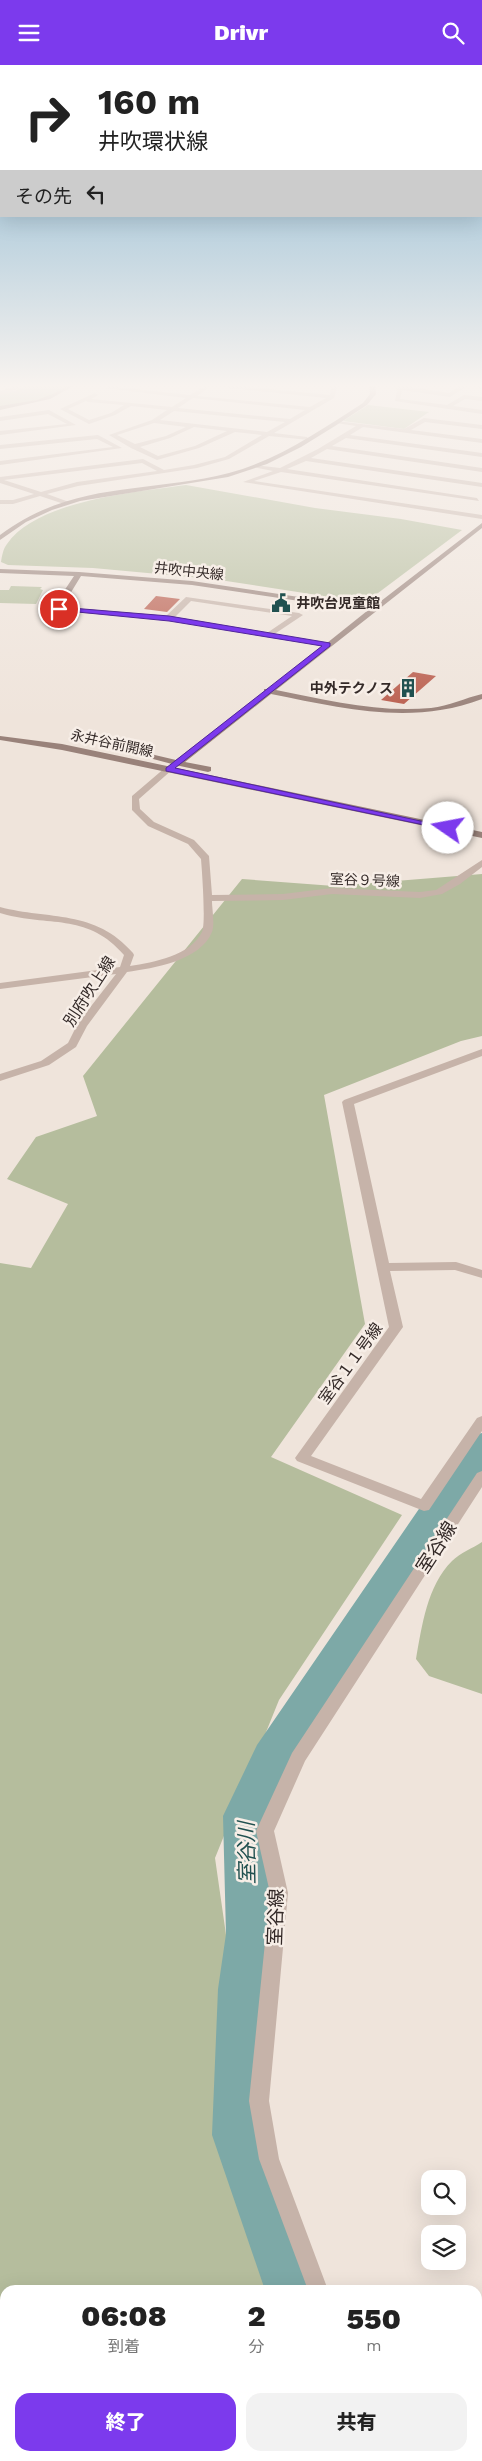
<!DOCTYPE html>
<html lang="ja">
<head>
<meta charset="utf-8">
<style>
	:root { --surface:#fff; --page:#f2f2f2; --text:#222; --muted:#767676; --accent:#7c3aed }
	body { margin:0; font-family:"Work Sans","Noto Sans JP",sans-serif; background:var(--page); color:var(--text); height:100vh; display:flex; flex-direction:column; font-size:19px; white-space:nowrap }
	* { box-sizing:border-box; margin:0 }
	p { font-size:16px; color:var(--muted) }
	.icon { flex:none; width:28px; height:28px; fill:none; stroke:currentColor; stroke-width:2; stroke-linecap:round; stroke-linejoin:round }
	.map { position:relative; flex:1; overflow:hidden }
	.details { position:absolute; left:0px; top:2220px; width:482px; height:176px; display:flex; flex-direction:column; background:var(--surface); border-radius:15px 15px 0 0; box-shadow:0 5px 20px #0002 }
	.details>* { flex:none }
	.hud { position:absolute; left:0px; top:0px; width:482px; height:152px; box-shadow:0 5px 20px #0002; background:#fff; color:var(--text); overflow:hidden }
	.fabs { position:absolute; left:421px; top:2105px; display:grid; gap:10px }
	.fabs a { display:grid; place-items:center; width:45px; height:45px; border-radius:10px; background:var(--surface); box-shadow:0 5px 20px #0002; font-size:25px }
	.pin { position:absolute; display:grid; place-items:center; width:42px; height:42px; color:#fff; margin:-21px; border:2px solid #fff; border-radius:50%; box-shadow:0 1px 5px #0007 }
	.me { position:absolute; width:55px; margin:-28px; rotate:282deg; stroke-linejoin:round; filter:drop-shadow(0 0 4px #0008) }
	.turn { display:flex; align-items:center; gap:18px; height:105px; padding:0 15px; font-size:22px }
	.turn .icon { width:65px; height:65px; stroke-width:2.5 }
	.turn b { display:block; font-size:35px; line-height:42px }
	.then { display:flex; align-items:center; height:48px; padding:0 15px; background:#0003; gap:10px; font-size:19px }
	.eta { display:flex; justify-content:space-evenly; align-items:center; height:85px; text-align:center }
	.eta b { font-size:30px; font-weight:800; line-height:35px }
	.cta { display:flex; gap:10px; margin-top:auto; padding:10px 15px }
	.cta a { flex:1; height:58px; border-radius:15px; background:var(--accent); color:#fff; font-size:20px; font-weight:800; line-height:58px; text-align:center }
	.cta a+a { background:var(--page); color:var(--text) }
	header { display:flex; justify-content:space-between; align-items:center; height:65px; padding:0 15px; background:var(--accent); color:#fff; font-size:22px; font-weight:800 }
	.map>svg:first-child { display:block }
	.green { fill:#b5bd9d }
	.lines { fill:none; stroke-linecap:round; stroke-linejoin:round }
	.river { fill:#7da9a7; fill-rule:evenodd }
	.building { fill:#ba5e4e }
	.street { fill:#c6b3a9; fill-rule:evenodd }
	.secondary { fill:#99827a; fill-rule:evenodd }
	.highway { fill:#544440; fill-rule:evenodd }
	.route { fill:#7c3aed; stroke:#51269a }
	.labels { text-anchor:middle; stroke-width:5; stroke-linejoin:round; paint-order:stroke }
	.far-street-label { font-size:14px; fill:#342a28; stroke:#f7eee7 }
	.far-poi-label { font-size:14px; font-weight:bold; fill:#342a28; stroke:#f7eee7; text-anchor:start }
	.street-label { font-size:16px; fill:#342a28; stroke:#f7eee7 }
	.near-street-label { font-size:19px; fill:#342a28; stroke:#f7eee7 }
	.near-water-label { font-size:21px; font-style:italic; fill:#215150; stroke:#f7eee7 }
</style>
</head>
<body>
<header><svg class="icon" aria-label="menu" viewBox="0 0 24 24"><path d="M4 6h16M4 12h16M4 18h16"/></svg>Drivr<svg class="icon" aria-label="search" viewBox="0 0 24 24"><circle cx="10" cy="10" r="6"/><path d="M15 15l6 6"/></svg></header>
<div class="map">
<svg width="482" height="2396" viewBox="0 0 482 2396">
	<rect width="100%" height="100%" fill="#efe4db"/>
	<path class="green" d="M28,319H70C60,334 19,339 0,342V329L15,326Z
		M368,340L429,347L404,364L343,356Z
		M186,420L315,443L401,454L462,465L370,534L356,536L213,514L93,503L8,500L1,497C2,491 3,484 7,479C37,435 137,427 186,420Z
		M11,521L42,522L40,524L43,525L36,539L0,538V525H9Z
		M482,809V971L461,976L324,1030L365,1259L271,1392L402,1450L279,1635L215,1793L277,2225H5V2334L0,2336V1198L31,1203L68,1139L7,1114L36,1072L97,1051L83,1011L242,814L334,821Z
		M482,1477V1629L429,1611L416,1594C422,1561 427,1521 452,1496C460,1488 473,1483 482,1477Z"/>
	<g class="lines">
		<path class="river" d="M482,1368V1408L290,1700L267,1751L272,1869L266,1924L262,2070L319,2225H265L212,2070L218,1924L226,1869L223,1751L257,1680L469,1371Z
			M277,2391H335V2396H277Z"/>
	</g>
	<path class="building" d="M156,531L180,534L167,547L144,544Z
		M413,607L436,611L404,639L381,635Z"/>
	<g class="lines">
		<path class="street" d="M20,319H26L18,324L0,330V326Z
			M201,319H217L330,330L332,319H338L334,333L274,368L307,372L309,375L269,371L229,394L197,403L78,421L47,429L69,437L67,440L40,431L13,439H0V435H13L34,429L0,418V412L143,394L164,405L194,400L225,392L262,370L235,367L199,383L157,395L131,383L109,370L152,355L167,345L131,341L115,350L89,359L60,344L95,328L98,330L91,334L172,342L186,333L105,323L108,321L190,330L205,321ZM211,321L326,333L310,342L197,331ZM193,333L305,345L290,354L178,343ZM86,336L88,337L124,340L111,348L89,355L68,344ZM174,346L285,357L267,367L160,355ZM154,358L186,362L166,371L135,379L117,370ZM194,362L227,366L195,381L158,391L140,382L170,373ZM142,398L157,406L77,417L41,427L4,415Z
			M394,319L449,328L459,321L448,319H467V321L450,332L402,325L400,334L447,340L464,330L482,332V336L465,334L453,341L482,345V349L395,336L397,326Z
			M480,319H482V324L477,322Z
			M49,345L76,360L0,370V366L67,359L48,349L0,356V352Z
			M424,353L482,360V364L425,357L411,365L482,374V378L363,362L350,370L482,388V392L346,373L332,381L482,403V407L327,384L311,393L482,418V422L306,396L287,404L477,433L479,436L281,407L254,416L482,450V454L243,417L273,406L253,402V400L280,403L318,384L356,361L336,358V356L404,364Z
			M98,370L122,383L0,400V396L113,382L97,374L0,384V380Z
			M186,532L299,548L303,550L270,572L266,570L267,568L292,551L191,536L172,555H166V551Z
			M166,702L173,704L139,734L140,744L154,757L194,775L209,791L212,830L283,829L332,823L420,827L436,825L482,795V802L460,819L442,829L420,833L332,829L283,835L212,836C212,844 215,859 212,867C200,896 154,903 127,907L87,961L76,982L49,1000L0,1016V1009L41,996L68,978L78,958L116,909L0,924V918L120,902L124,890C89,849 52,861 7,850L0,848V842C49,855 95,844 133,888L134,890L130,901C154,897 190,891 202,867C206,859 202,806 201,794L188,779L148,761L132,745V731Z
			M482,984V991L354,1039L389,1198L456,1197L482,1205V1213L455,1205L390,1206L403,1262L311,1391L421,1434L477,1353L482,1351V1366L429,1445L424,1446L297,1396L295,1393L389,1262L342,1037L344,1035Z
			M482,1406V1422L305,1696L274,1766L288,1828L269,2036L279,2094L328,2225H308L259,2094L249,2036L270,1828L256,1766L292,1688L477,1408Z
			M482,2268V2290L478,2292V2270Z
			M328,2391H350V2396H328Z"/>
		<path class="secondary" d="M71,319H77L50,334L0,345V341L37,335L55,328Z
			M369,319H375L376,329L367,340L335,361L301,382L267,399L228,412L80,436L52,445L26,457L0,475V470C74,415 146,429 229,408C278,395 321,365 363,338L370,329Z
			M482,458V463L276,625C326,635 379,648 431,643C449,641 465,633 482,629V634C411,661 342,643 271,629L185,697L211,702V706L208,707L180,701L172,702V699L138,690L142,687L176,695L264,627V624H268L322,581L169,555L59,546L54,541L74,511L0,508V504L79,507L192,516L372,543ZM81,511L192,520L367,546L327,578L169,551L62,542Z
			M0,671L62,679L482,767V773L62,685L0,675Z"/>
		<path class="highway" d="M482,2240V2266L478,2268V2242Z
			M482,2285V2311L478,2313V2287Z
			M5,2383V2391H33L31,2396H0V2385Z
			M159,2391H199L197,2396H157Z"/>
	</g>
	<linearGradient id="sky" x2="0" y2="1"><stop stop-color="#7db0ce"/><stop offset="0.49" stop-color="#f8f3ef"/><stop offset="1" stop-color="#f8f3ef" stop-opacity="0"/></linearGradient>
	<rect width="482" height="654" fill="url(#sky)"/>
	<path class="route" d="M59,542L169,551L330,578V581L175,703L453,763L448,765L166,706V703L322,581L169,556L57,545Z"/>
	<defs>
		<g id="civic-bare" transform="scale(1.5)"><path d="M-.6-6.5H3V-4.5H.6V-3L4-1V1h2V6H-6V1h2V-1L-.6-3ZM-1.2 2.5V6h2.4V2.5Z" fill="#215150" stroke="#f7eee7" stroke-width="2.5" paint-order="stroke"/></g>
		<g id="building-bare" transform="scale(1.5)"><path d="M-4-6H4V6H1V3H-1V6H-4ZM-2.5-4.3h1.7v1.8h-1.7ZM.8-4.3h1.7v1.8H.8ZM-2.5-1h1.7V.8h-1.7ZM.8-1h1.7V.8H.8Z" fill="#215150" stroke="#f7eee7" stroke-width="2.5" paint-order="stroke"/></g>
	</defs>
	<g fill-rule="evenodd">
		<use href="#civic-bare" x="281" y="538"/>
		<use href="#building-bare" x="408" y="623"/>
	</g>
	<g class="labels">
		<g class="far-street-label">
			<text transform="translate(189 506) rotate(6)" y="5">井吹中央線</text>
			<text transform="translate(112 678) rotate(12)" y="5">永井谷前開線</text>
			<text transform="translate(365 815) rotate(2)" y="5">室谷９号線</text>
		</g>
		<g class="far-poi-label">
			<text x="296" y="543">井吹台児童館</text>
			<text x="393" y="628" text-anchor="end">中外テクノス</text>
		</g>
		<g class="street-label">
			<text transform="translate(89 926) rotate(-57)" y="6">別府吹上線</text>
			<text transform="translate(350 1298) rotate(-54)" y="6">室谷１１号線</text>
		</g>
		<g class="near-street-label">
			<text transform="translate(436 1482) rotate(-57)" y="7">室谷線</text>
			<text transform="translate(275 1852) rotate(-88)" y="7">室谷線</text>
		</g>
		<g class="near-water-label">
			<text transform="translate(247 1788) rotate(-91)" y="7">室谷川</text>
		</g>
	</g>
</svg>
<div class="fabs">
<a><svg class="icon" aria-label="search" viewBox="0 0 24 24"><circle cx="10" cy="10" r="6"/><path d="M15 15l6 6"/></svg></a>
<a><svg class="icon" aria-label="layers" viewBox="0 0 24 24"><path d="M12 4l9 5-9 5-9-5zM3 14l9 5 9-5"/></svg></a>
</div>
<div class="pin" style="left:59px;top:544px;background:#d93025"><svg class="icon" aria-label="arrive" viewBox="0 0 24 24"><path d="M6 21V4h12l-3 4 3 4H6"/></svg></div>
<svg class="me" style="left:448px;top:763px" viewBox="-20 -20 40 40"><circle r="19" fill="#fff"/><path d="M0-13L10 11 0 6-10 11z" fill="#7c3aed"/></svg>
<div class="hud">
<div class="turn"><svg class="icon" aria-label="right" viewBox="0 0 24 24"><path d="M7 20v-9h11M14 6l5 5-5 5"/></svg><div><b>160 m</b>井吹環状線</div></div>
<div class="then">その先<svg class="icon" aria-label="left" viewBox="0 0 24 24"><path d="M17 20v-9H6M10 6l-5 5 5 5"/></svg></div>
</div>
<section class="details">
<div class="eta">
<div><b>06:08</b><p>到着</p></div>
<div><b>2</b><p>分</p></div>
<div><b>550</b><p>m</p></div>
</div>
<div class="cta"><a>終了</a><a>共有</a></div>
</section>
</div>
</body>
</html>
